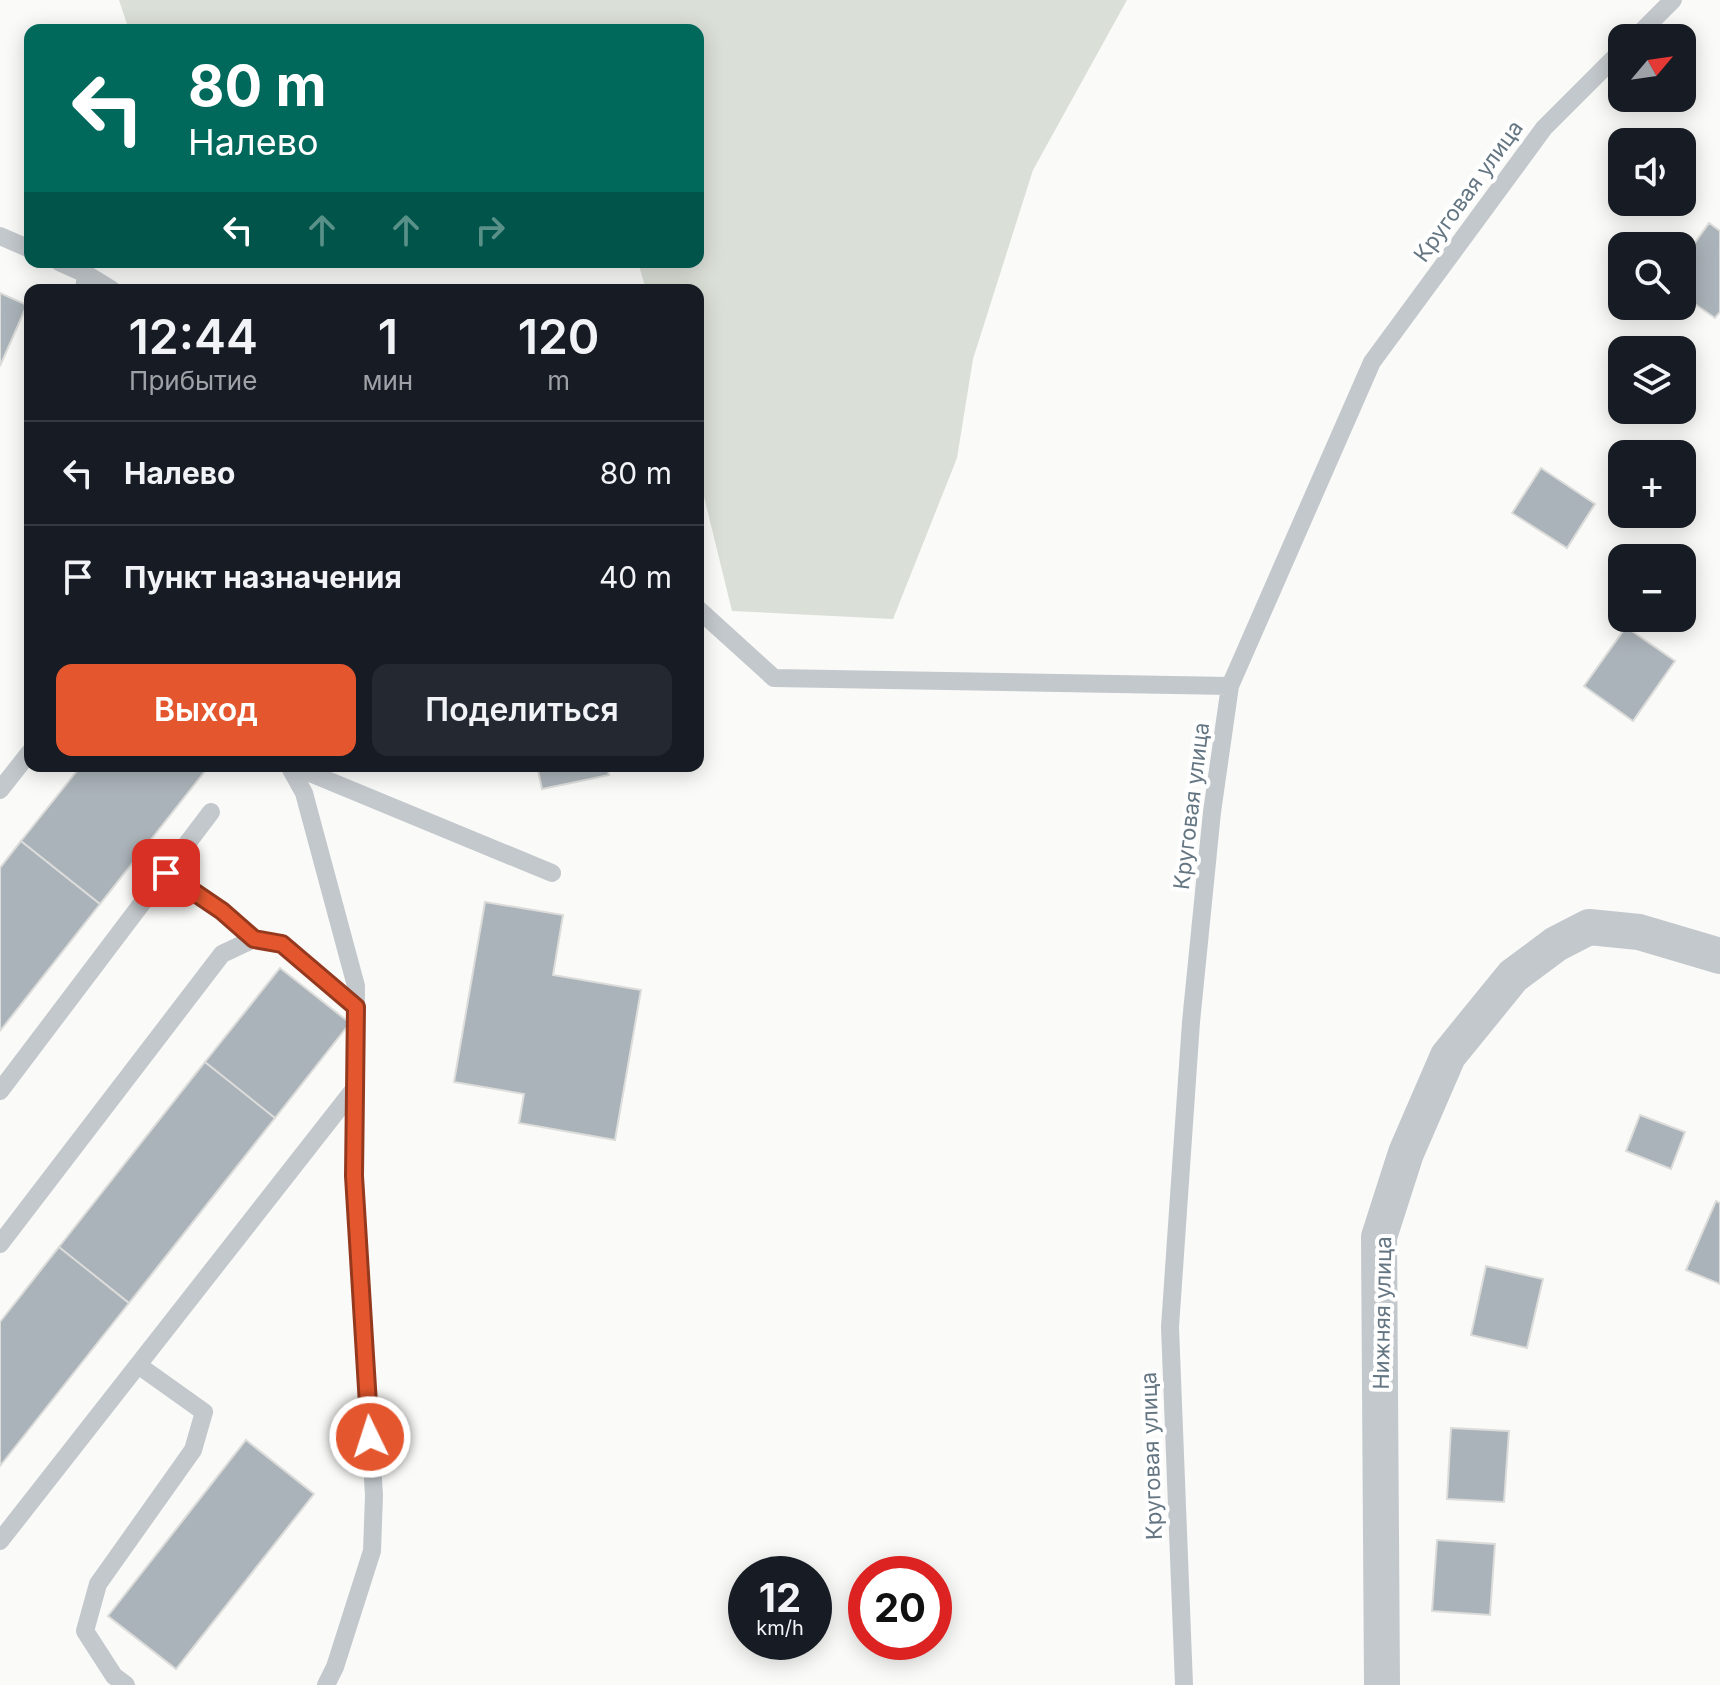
<!DOCTYPE html>
<html lang="ru">
<head>
<meta charset="utf-8">
<style>
	:root { --surface:#171b24; --page:#242831; --text:#f1f3f6; --muted:#9ea1a6; --line:#363941; --accent:#e4572e }
	body { margin:0; font-family:Inter,sans-serif; background:var(--page); color:var(--text); height:100vh; display:flex; flex-direction:column; font-size:30px; white-space:nowrap }
	* { box-sizing:border-box; margin:0 }
	p { font-size:26px; color:var(--muted) }
	.icon { flex:none; width:44px; height:44px; fill:none; stroke:currentColor; stroke-width:2; stroke-linecap:round; stroke-linejoin:round }
	.map { position:relative; flex:1; overflow:hidden }
	.drawer { position:absolute; left:24px; top:284px; width:680px; height:488px; display:flex; flex-direction:column; background:var(--surface); border-radius:16px; box-shadow:0 4px 20px #0003 }
	.drawer>* { flex:none }
	.top-card { position:absolute; left:24px; top:24px; width:680px; height:244px; border-radius:16px; box-shadow:0 4px 20px #0003; background:#00695c; color:#fff; overflow:hidden }
	.needle { width:52px; rotate:61deg }
	.tools { position:absolute; left:1608px; top:24px; display:grid; gap:16px }
	.tools a { display:grid; place-items:center; width:88px; height:88px; border-radius:16px; background:var(--surface); box-shadow:0 4px 20px #0003; font-size:40px }
	.speed { position:absolute; left:728px; top:1556px; display:flex; gap:16px; font-size:40px; font-weight:700; text-align:center }
	.speed>* { display:grid; place-content:center; width:104px; height:104px; border-radius:50%; background:var(--surface); box-shadow:0 4px 20px #0003; line-height:1 }
	.speed small { font-size:20px; font-weight:400 }
	.speed .limit { border:12px solid #d22; background:#fff; color:#111 }
	.pin { position:absolute; display:grid; place-items:center; width:68px; height:68px; color:#fff; margin:-34px; border-radius:16px; box-shadow:0 4px 12px #0006 }
	.me { position:absolute; width:88px; margin:-44px; rotate:356deg; stroke-linejoin:round; filter:drop-shadow(0 0 6px #0008) }
	.turn { display:flex; align-items:center; gap:28px; height:168px; padding:0 32px; font-size:36px }
	.turn .icon { width:104px; height:104px; stroke-width:2.5 }
	.turn b { display:block; font-size:56px; line-height:68px }
	.lanes { display:flex; align-items:center; height:76px; padding:0 32px; background:#0003; justify-content:center; gap:40px; direction:ltr }
	.lanes .off { opacity:.35 }
	.eta { display:flex; justify-content:space-evenly; align-items:center; height:136px; text-align:center }
	.eta b { font-size:48px; font-weight:600; line-height:56px }
	.cta { display:flex; gap:16px; margin-top:auto; padding:16px 32px }
	.cta a { flex:1; height:92px; border-radius:16px; background:var(--accent); color:#fff; font-size:32px; font-weight:600; line-height:92px; text-align:center }
	.cta a+a { background:var(--page); color:var(--text) }
	ul { padding:0; list-style:none }
	li { display:flex; align-items:center; gap:24px; height:104px; padding:0 32px; border-top:2px solid var(--line) }
	li div { flex:1 }
	li b { display:block; font-size:30px }
	li em { font-style:normal }
	.map>svg:first-child { display:block }
	.green { fill:#dadfd7 }
	.building { fill:#aab3b9; stroke:#dcdcda; stroke-width:2 }
	.lines { fill:none; stroke-linecap:round; stroke-linejoin:round }
	.service { stroke:#c3c8cc; stroke-width:18 }
	.minor { stroke:#c3c8cc; stroke-width:36 }
	.route-casing { stroke:#94391e; stroke-width:20 }
	.route { stroke:#e4572e; stroke-width:14 }
	.labels { text-anchor:middle; stroke-width:8; stroke-linejoin:round; paint-order:stroke }
	.street-label { font-size:22px; fill:#657683; stroke:#fff }
</style>
</head>
<body>
<div class="map">
<svg width="1720" height="1685" viewBox="0 0 1720 1685">
	<rect width="100%" height="100%" fill="#fafaf8"/>
	<path class="green" d="M119,0H1127L1033,170L973,359L957,458L893,619L732,611L698,472V290H646L638,262H698V30H129Z"/>
	<path class="building" d="M1709,223L1720,231V312L1715,318L1682,295V261Z
		M0,293L27,305L0,366Z
		M1541,468L1595,504L1567,548L1512,513Z
		M1626,627L1675,661L1633,721L1584,686Z
		M81,766H209L100,904L21,841Z
		M537,766H607L609,775L542,789Z
		M21,841L100,904L0,1031V868Z
		M485,902L563,915L553,975L641,990L615,1140L519,1123L524,1094L454,1082Z
		M280,968L350,1023L275,1118L205,1062Z
		M205,1062L275,1118L129,1303L59,1247Z
		M1640,1115L1685,1132L1671,1169L1626,1151Z
		M1716,1201L1720,1203V1284L1686,1270Z
		M59,1247L129,1303L0,1466V1322Z
		M1486,1266L1543,1279L1527,1348L1471,1335Z
		M1451,1428L1509,1431L1504,1502L1447,1499Z
		M246,1440L314,1494L176,1669L108,1616Z
		M1437,1540L1495,1544L1490,1615L1432,1611Z"/>
	<g class="lines">
		<path class="service" d="M1635,38L1673,0
			M0,236L30,249
			M59,262L86,274L84,290
			M86,274L112,290
			M698,609L774,678L1230,686
			M289,766L304,793L356,986L354,1176L374,1495L372,1551L335,1667L326,1685
			M293,766L552,873
			M0,790L30,752
			M166,873L222,911L254,939
			M0,1091L211,812
			M0,1244L222,954L254,939L282,944L356,1007
			M0,1541L355,1088
			M126,1685L114,1676L85,1631L98,1584L193,1450L204,1412L138,1365
			M1184,1685L1170,1327L1191,1022L1212,812L1230,686L1372,362L1544,128L1622,50"/>
		<path class="minor" d="M1382,1685L1379,1237L1406,1153L1448,1056L1513,976L1556,944L1589,927L1639,932L1720,956"/>
	</g>
	<g class="lines">
		<g class="route-casing">
			<path id="route" d="M166,873L222,911L254,939L282,944L356,1007L354,1176L370,1437"/>
		</g>
		<use href="#route" class="route"/>
	</g>
	<g class="labels">
		<g class="street-label">
			<text transform="translate(1468 191) rotate(-54)" y="8">Круговая улица</text>
			<text transform="translate(1191 806) rotate(-83)" y="8">Круговая улица</text>
			<text transform="translate(1382 1313) rotate(-89)" y="8">Нижняя улица</text>
			<text transform="translate(1151 1456) rotate(-92)" y="8">Круговая улица</text>
		</g>
	</g>
</svg>
<div class="tools">
<a><svg class="needle" viewBox="-14 -14 28 28"><path d="M0-13l5 13h-10z" fill="#e53935"/><path d="M0 13l5-13h-10z" fill="#9ea1a6"/></svg></a>
<a><svg class="icon" aria-label="sound" viewBox="0 0 24 24"><path d="M4 9h4l5-4v14l-5-4H4zM17 9q2 3 0 6"/></svg></a>
<a><svg class="icon" aria-label="search" viewBox="0 0 24 24"><circle cx="10" cy="10" r="6"/><path d="M15 15l6 6"/></svg></a>
<a><svg class="icon" aria-label="layers" viewBox="0 0 24 24"><path d="M12 4l9 5-9 5-9-5zM3 14l9 5 9-5"/></svg></a>
<a>+</a>
<a>−</a>
</div>
<div class="speed"><div>12<small>km/h</small></div><div class="limit">20</div></div>
<div class="pin" style="left:166px;top:873px;background:#d93025"><svg class="icon" aria-label="arrive" viewBox="0 0 24 24"><path d="M6 21V4h12l-3 4 3 4H6"/></svg></div>
<svg class="me" style="left:370px;top:1437px" viewBox="-20 -20 40 40"><circle r="17" fill="#e4572e" stroke="#fff" stroke-width="3"/><path d="M0-11L8 9 0 5-8 9z" fill="#fff"/></svg>
<div class="top-card">
<div class="turn"><svg class="icon" aria-label="left" viewBox="0 0 24 24"><path d="M17 20v-9H6M10 6l-5 5 5 5"/></svg><div><b>80 m</b>Налево</div></div>
<div class="lanes"><svg class="icon" aria-label="left" viewBox="0 0 24 24"><path d="M17 20v-9H6M10 6l-5 5 5 5"/></svg><svg class="icon off" aria-label="ahead" viewBox="0 0 24 24"><path d="M12 20V5M6 11l6-6 6 6"/></svg><svg class="icon off" aria-label="ahead" viewBox="0 0 24 24"><path d="M12 20V5M6 11l6-6 6 6"/></svg><svg class="icon off" aria-label="right" viewBox="0 0 24 24"><path d="M7 20v-9h11M14 6l5 5-5 5"/></svg></div>
</div>
<section class="drawer">
<div class="eta">
<div><b>12:44</b><p>Прибытие</p></div>
<div><b>1</b><p>мин</p></div>
<div><b>120</b><p>m</p></div>
</div>
<ul>
<li><svg class="icon" aria-label="left" viewBox="0 0 24 24"><path d="M17 20v-9H6M10 6l-5 5 5 5"/></svg><div><b>Налево</b></div><em>80 m</em></li>
<li><svg class="icon" aria-label="arrive" viewBox="0 0 24 24"><path d="M6 21V4h12l-3 4 3 4H6"/></svg><div><b>Пункт назначения</b></div><em>40 m</em></li>
</ul>
<div class="cta"><a>Выход</a><a>Поделиться</a></div>
</section>
</div>
</body>
</html>
